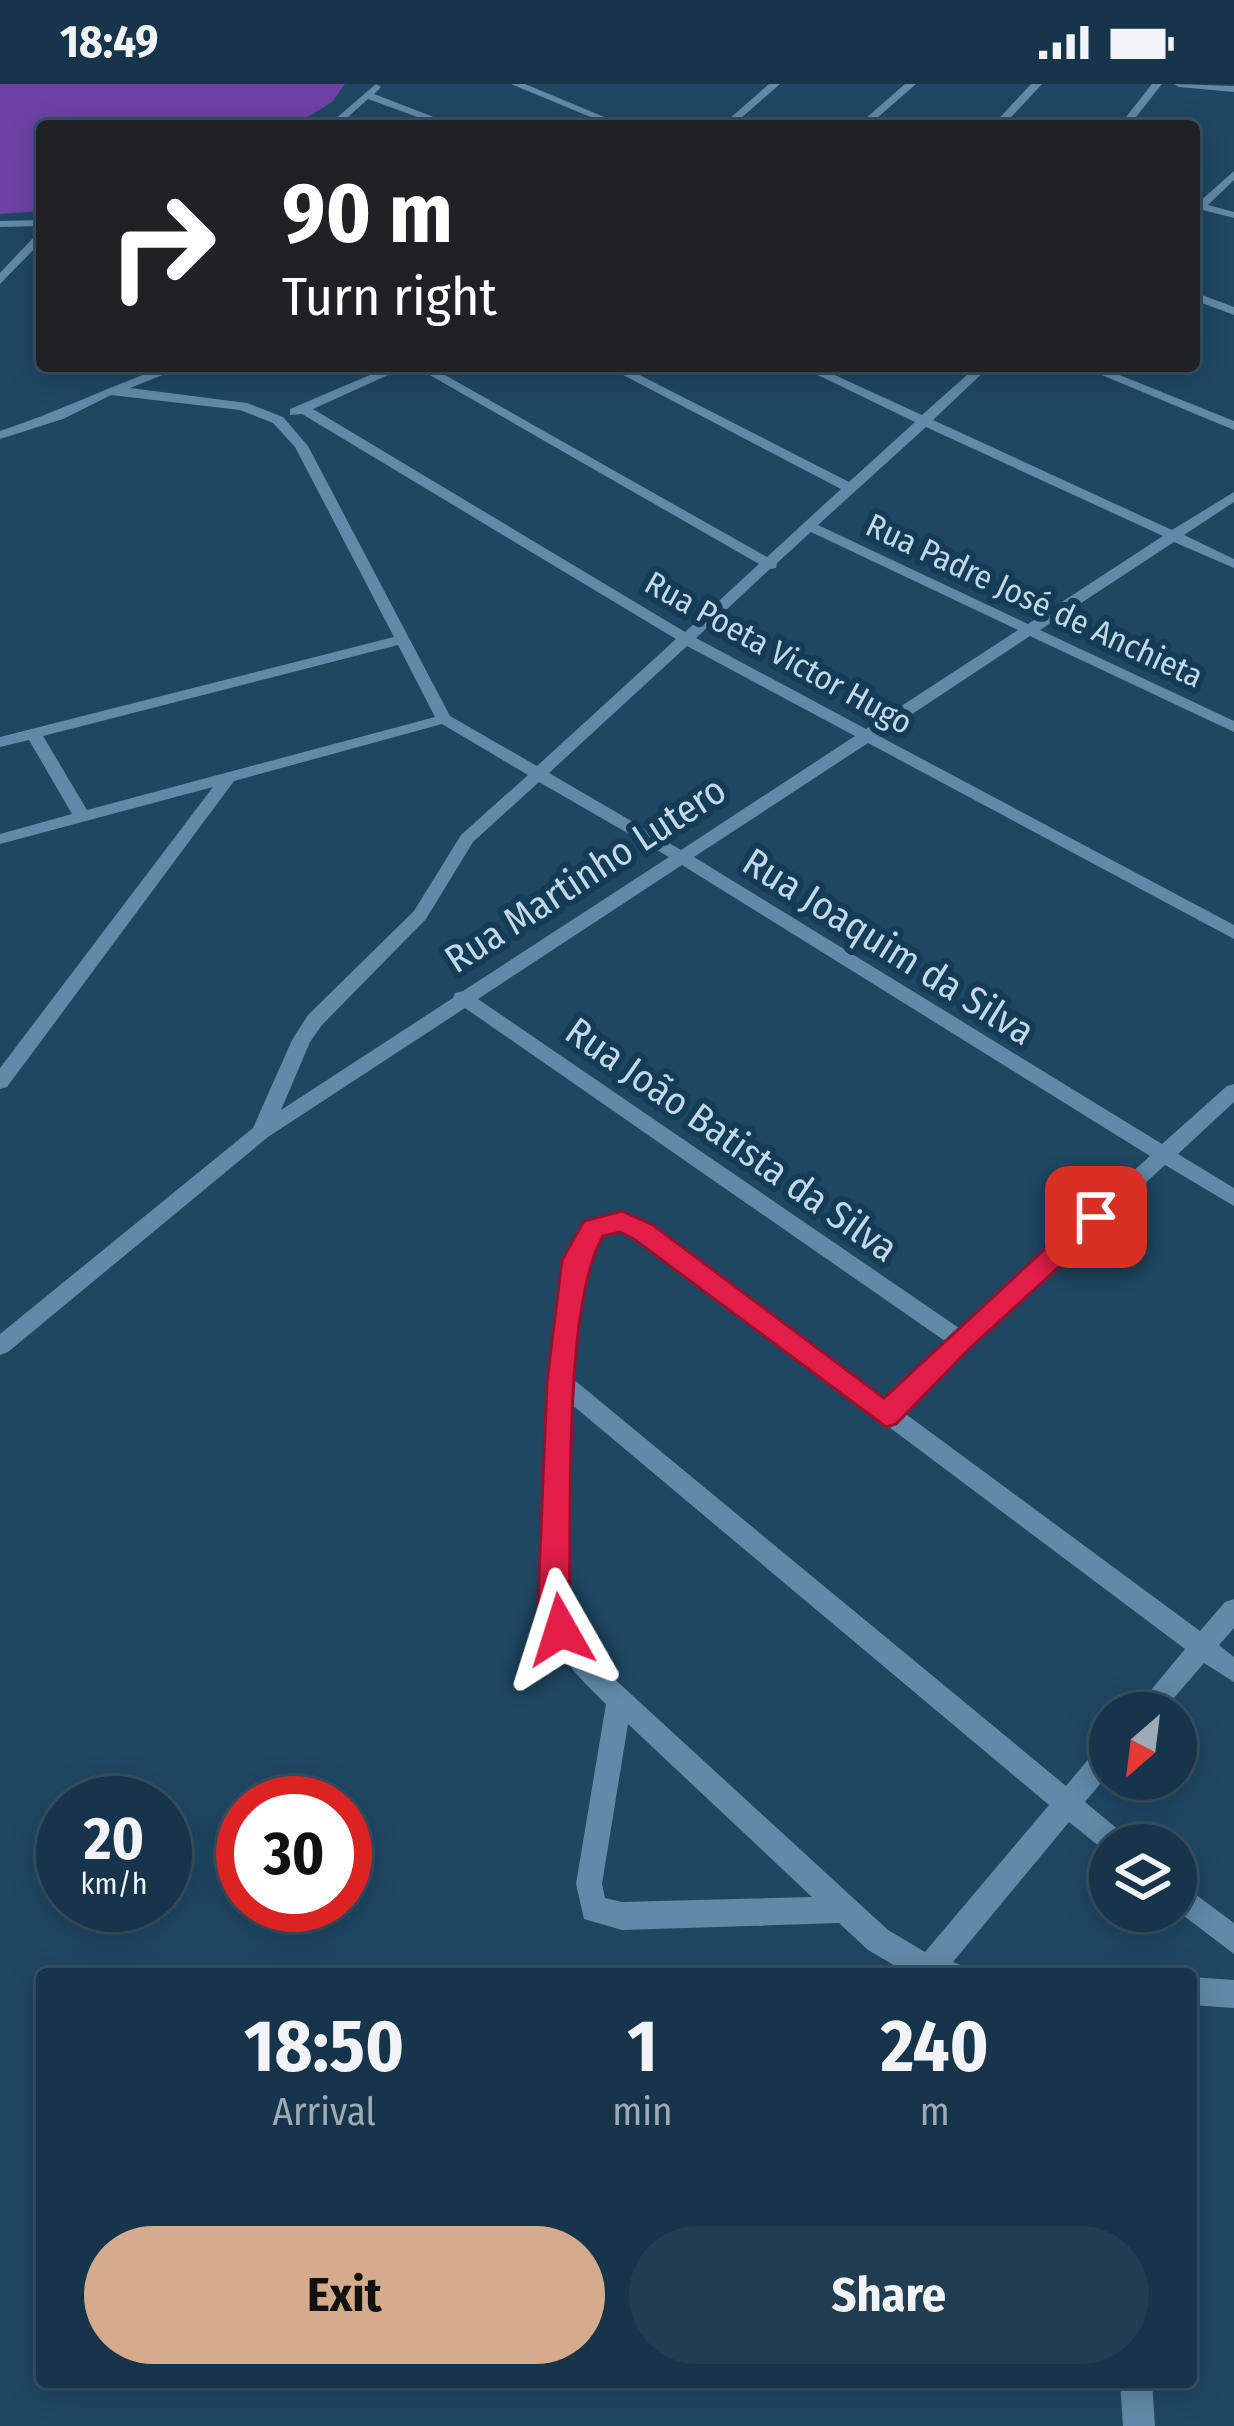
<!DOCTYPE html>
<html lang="en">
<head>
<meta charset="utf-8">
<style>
	:root { --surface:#17354a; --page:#203d51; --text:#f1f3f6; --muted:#9eabb5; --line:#365062; --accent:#d6ab8b }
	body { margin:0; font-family:"Fira Sans Condensed",sans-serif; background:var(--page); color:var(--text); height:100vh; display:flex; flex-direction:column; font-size:45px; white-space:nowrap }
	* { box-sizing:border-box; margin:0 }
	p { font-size:39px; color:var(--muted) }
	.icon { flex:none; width:66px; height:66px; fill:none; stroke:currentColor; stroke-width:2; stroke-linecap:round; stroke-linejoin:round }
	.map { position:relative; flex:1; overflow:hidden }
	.drawer { position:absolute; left:36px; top:1884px; width:1161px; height:420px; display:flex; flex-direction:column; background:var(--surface); border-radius:12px; box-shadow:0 6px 30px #0003,0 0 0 3px var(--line) }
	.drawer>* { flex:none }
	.hud { position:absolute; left:36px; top:36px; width:1164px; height:252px; border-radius:12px; box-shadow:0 6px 30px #0003,0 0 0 3px var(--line); background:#202124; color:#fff; overflow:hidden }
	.needle { width:78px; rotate:208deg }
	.tools { position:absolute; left:1089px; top:1608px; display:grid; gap:24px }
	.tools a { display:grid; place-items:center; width:108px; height:108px; border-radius:50%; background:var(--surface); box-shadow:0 6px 30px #0003,0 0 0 3px var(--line); font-size:60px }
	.speed { position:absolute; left:36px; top:1692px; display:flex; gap:24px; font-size:60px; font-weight:700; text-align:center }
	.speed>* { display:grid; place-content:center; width:156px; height:156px; border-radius:50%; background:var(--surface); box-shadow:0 6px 30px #0003,0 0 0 3px var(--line); line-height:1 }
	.speed small { font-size:30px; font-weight:400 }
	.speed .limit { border:18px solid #d22; background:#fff; color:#111 }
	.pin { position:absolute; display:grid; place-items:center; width:102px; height:102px; color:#fff; margin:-51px; border-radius:24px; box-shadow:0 6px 18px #0006 }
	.me { position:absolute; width:132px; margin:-66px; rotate:354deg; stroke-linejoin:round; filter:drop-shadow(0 0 9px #0008) }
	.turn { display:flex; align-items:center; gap:42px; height:252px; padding:0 48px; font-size:54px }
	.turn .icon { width:156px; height:156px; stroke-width:2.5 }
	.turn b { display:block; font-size:84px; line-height:102px }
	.eta { display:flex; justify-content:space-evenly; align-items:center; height:204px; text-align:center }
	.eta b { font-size:72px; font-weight:700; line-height:84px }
	.cta { display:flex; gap:24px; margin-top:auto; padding:24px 48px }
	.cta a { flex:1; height:138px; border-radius:72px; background:var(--accent); color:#111; font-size:48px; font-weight:700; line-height:138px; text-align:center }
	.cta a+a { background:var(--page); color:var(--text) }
	.status { display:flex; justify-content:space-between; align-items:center; height:84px; padding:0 60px; background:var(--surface); direction:ltr }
	.status svg { height:33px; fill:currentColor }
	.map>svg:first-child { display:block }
	.water { fill:#6c42a4 }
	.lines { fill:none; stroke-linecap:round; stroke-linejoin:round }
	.minor { fill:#608aa8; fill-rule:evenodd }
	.route { fill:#e11d48; stroke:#92132f; stroke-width:3 }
	.labels { text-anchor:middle; stroke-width:12; stroke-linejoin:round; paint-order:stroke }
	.far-street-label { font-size:33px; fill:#c2d7e8; stroke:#133c57 }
	.street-label { font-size:39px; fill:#c2d7e8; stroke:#133c57 }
</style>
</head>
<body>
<div class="status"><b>18:49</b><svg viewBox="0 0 49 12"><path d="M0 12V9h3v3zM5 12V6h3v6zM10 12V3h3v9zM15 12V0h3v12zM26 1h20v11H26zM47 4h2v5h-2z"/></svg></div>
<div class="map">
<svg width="1234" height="2342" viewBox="0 0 1234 2342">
	<rect width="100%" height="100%" fill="#1f4762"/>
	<path class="water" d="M0,0H345L332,18L293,42H42V127L0,130Z"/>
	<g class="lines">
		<path class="minor" d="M376,0L381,3L374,10L457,42H442L368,15L338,42H327Z
			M511,0H525L626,42H612Z
			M769,0H780L732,42H721Z
			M905,0H916L868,42H857Z
			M1031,0H1042L1003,42H992Z
			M1152,0H1162L1129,42H1119Z
			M1174,0L1234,2V8L1179,3Z
			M1234,87V96L1208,121L1234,128V134L1203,126L1194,132V118L1198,119Z
			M42,136V142L0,143V137Z
			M33,154H41L42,157L0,200V189Z
			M1194,208L1234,223V231L1194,216Z
			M167,282H185L130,304L247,319L283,333L308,362L450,632L537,682L676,555L302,330L290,331V325L391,282H408L313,325L685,548L759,480L414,282H429L767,473L841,405L606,282H622L849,398L915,338L799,282H815L922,331L977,282H990L933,336L1172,446L1234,408V418L1184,451L1234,475V484L1174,458L1040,546L1234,637V648L1030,552L879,652L1234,841V855L868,659L694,773L1162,1060L1227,1002L1234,1000V1018L1178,1070L1234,1104V1122L1165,1081L968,1262L903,1328L1200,1547L1225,1518L1234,1515V1544L1219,1561L1234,1573V1598L1204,1579L1161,1629H1132L1185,1565L637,1154L620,1145L602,1150C580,1195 576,1245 572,1294L1066,1702L1101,1660L1110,1657V1688L1085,1718L1126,1752L1130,1761H1110V1771L1069,1738L953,1878L959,1880L963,1890H909L868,1866L839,1839L622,1846L584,1835L576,1800L606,1620C584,1599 561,1576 550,1548C536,1514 543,1473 543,1438C545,1340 540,1227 587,1138L622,1129L651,1142L886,1316L945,1257L465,924L268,1053L8,1268L0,1271V1250L253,1044L292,956L308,931L414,827L461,751L528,691L442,640L234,697L7,1003L0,1005V984L213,703L0,760V750L72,730L29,656L0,663V653L394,553L295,363L273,339L240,326L111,311L63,335L0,355V347C58,328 110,302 167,282ZM926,343L1163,452L1028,540L818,441ZM811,448L1018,546L866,645L696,554L770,485L776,484L777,479ZM398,561L435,633L87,726L43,652ZM687,562L855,652L681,766L549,689ZM539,698L669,773L463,907L455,909L453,914L281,1026L310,958L322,941L426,835L473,758ZM682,781L1150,1072L959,1244L478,915ZM570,1319L1049,1721L925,1868L888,1846L596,1578L572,1542L566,1518ZM628,1640L812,1813L622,1818L605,1814L602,1800Z
			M1080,282H1097L1234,337V346Z
			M1176,1796L1234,1839V1870L1176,1826Z
			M1191,1893L1234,1896V1924L1191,1921Z
			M1120,2298H1152L1155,2342H1123Z"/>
	</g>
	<path class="route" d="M1096,1123L1106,1126L1110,1133L1106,1140L970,1264L896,1340L886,1343L634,1155L620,1148L603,1152C563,1222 572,1430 569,1518L577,1546L572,1556L561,1560L550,1556L538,1518L547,1298L562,1176L584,1137L622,1127L653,1141L884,1314L1087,1126Z"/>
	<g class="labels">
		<g class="far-street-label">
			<text transform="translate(1035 516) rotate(25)" y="12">Rua Padre José de Anchieta</text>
			<text transform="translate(779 568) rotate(29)" y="12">Rua Poeta Victor Hugo</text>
		</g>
		<g class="street-label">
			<text transform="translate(585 790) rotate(-33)" y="14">Rua Martinho Lutero</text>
			<text transform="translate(889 862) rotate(32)" y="14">Rua Joaquim da Silva</text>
			<text transform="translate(732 1055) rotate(35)" y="14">Rua João Batista da Silva</text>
		</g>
	</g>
</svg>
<div class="tools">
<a><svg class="needle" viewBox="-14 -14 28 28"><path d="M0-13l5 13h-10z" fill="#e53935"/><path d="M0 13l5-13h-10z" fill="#9eabb5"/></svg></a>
<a><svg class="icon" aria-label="layers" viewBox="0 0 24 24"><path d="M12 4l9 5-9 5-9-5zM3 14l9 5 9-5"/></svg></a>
</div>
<div class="speed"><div>20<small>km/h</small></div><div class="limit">30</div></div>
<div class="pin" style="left:1096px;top:1133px;background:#d93025"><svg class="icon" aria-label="arrive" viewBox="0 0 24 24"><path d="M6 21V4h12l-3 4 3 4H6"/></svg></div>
<svg class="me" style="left:561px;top:1546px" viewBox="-20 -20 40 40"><path d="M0-17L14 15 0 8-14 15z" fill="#e11d48" stroke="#fff" stroke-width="4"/></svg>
<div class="hud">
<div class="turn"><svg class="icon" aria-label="right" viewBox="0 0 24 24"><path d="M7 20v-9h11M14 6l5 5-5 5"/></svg><div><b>90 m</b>Turn right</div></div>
</div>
<section class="drawer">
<div class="eta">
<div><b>18:50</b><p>Arrival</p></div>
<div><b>1</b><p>min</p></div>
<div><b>240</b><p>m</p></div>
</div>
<div class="cta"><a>Exit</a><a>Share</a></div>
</section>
</div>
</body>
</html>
